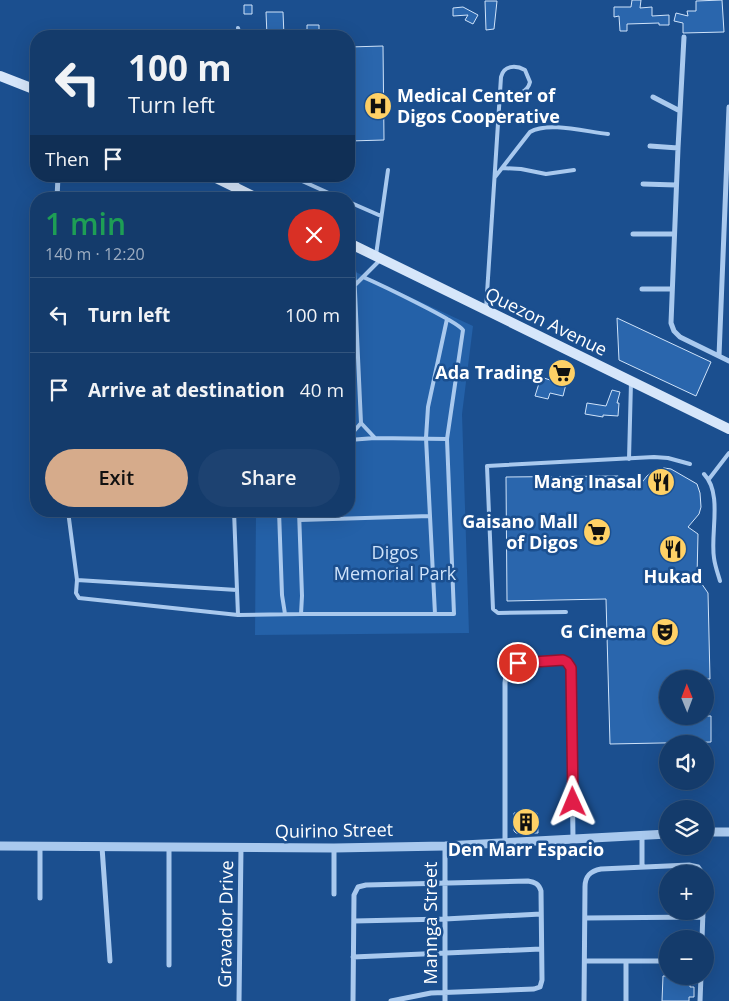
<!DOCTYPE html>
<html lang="en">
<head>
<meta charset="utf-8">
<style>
	:root { --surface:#143b6b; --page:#1d4271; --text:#f1f3f6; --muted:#9dadc1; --line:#33557e; --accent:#d6ab8b }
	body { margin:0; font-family:"Open Sans",sans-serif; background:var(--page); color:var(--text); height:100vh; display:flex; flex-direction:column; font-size:19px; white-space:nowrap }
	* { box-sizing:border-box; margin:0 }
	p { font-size:16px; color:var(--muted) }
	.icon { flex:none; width:28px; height:28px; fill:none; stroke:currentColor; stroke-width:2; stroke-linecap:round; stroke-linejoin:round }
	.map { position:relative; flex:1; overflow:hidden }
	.details { position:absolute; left:30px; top:192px; width:325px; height:325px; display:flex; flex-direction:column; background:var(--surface); border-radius:20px; box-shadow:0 5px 20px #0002,0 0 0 1px var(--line) }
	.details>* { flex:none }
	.banner { position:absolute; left:30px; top:30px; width:325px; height:152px; border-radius:20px; box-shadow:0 5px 20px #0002,0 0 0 1px var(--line); background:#143b6b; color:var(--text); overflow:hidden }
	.needle { width:32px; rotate:359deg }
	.controls { position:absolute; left:659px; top:670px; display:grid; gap:10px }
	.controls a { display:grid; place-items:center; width:55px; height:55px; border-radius:50%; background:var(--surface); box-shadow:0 5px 20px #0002,0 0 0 1px var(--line); font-size:25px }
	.pin { position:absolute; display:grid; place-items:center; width:42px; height:42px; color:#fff; margin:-21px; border:2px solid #fff; border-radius:50%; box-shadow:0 1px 5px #0007 }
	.me { position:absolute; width:55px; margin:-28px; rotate:359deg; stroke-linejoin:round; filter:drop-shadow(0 0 4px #0008) }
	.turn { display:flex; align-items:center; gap:18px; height:105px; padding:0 15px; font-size:22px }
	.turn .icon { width:65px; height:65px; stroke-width:2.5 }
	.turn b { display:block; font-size:35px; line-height:42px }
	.then { display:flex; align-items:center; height:48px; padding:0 15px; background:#0003; gap:10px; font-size:19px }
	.round { display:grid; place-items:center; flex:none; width:52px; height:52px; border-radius:26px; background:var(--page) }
	.head { display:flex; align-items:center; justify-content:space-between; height:85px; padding:0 15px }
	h1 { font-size:30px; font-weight:600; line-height:38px; color:#1e9e55 }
	.button { display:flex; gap:10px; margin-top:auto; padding:10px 15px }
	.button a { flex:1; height:58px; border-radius:30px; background:var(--accent); color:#111; font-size:20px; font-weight:600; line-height:58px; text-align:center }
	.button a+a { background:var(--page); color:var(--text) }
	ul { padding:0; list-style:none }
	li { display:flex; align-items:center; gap:15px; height:75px; padding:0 15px; border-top:1px solid var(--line) }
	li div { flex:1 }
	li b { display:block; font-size:19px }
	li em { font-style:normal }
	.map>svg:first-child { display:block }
	.green { fill:#2461a8 }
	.building { fill:#2a66ad; stroke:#cfe3fa }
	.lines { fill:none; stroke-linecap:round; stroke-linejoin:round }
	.service { stroke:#a9c9ee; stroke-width:4 }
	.minor { stroke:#a9c9ee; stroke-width:5 }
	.tertiary { stroke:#a9c9ee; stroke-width:9 }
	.secondary { stroke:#d6e6fa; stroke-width:10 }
	.route-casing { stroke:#92132f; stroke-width:12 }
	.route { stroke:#e11d48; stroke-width:9 }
	.labels { text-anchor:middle; stroke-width:5; stroke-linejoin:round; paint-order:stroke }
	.poi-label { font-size:18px; font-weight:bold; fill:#fff; stroke:#1b4f8f; text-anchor:end }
	.street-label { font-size:18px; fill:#fff; stroke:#1b4f8f }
	.park-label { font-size:18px; fill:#cfe3fa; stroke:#1b4f8f }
</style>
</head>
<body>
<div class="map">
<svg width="729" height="1001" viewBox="0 0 729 1001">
	<rect width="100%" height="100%" fill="#1b4f8f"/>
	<path class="green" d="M349,269L473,326L462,414L469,633L255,635L256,511H349Z"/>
	<path class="building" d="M632,0H641L640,8L652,7V16L669,15V25H659V23L627,24V31H620L619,16L614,17V7H631Z
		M722,0L724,32L683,33V23L674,21L676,13L688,16L687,11H696V1Z
		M485,1H497L494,29L486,30Z
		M244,5H252V14H244Z
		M463,7L478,15L473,24L465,20L468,15L453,16V8Z
		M266,12H283L284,36H267Z
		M307,25H319V36H307Z
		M383,46L384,140L349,141V47Z
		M617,318L711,362L696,396L619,360Z
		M554,364L570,368L563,396L550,393L548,399L535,396L541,377L550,380Z
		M612,390L620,392L617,403H619L618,416L603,415V417L585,414L587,403L606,406Z
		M664,468L671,469L697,484L700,493L701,507L699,514L688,527L698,534L697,577L708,593L710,679H668V716H711V742L610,744L606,599L507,601L506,477L618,476L636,490L647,476L652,472Z
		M514,813H537L538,833H516L514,831Z
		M663,976H690V987H694V997H689V1001H662Z"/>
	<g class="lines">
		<path class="service" d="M238,28L240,36
			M502,168L521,169L546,174L574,170
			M291,176L342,199
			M495,177L530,132C548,121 587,132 608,134
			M235,187L241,176
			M349,202L381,216
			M353,248L361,423
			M376,255L388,170
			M349,285H355L381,259
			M486,309L501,77C504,65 516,65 525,70L530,82C527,95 512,96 500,99
			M349,437L361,423L375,438L447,439
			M349,440L375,438
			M629,459L631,382
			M704,474C723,494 710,533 714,558C715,566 718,574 720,581
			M709,479L729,453
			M68,511L77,580L237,590L234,511
			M279,511L282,595L285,614
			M299,511L302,596L301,614H454L447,439L463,330C457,321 379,284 363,277
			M300,520L430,516
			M77,580L76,593L79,598L238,615L237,590
			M566,612L498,613L493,609L487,466L654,457L668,458L690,464
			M435,614L426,438L428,407L447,319
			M238,615L301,614"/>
		<path class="minor" d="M684,37L678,148L671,323L674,331L680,337L729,361
			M653,97L680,111
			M650,146L678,148
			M643,184L676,185
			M57,199L58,176
			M633,234H674
			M642,289H672
			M719,356L729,107
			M642,836V867
			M505,843V683C506,672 507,666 518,663L559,660L567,662L571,670L573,839
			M445,846V1001
			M102,847L110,961
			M169,848V965
			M334,848V894
			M40,898V846
			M585,918L703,917
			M354,921L445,919L541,914
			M702,939L703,911
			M353,957L541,949
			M585,961H668
			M626,961V1001
			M239,1001L241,848
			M353,1001L354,895L358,887L366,885L528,881C535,882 539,884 541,891L542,980L540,987L534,989L431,993L391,1001
			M584,1001L585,887C585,876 590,871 601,869L689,865L698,867L703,874
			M700,1001L701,976"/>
		<path class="tertiary" d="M705,832H729
			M0,846L334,848L445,846L668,834"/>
		<path class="secondary" d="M0,76L36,90
			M212,176L259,199
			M349,243L729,429"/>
	</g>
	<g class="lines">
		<g class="route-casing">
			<path id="route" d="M518,663L563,660L567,662L571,668L573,802"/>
		</g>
		<use href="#route" class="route"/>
	</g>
	<defs>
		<g id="hospital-disc" transform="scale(1.4375)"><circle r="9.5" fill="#ffd166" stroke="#1b4f8f"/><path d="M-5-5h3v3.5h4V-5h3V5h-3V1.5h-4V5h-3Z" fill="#111"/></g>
		<g id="supermarket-disc" transform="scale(1.4375)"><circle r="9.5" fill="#ffd166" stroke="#1b4f8f"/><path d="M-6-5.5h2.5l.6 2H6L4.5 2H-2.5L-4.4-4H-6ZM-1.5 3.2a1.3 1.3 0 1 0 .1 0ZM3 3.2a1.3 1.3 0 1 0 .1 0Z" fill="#111"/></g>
		<g id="restaurant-disc" transform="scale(1.4375)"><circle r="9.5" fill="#ffd166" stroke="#1b4f8f"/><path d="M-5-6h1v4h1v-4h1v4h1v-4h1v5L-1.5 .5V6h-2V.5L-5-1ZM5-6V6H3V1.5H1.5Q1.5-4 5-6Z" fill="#111"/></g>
		<g id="theatre-disc" transform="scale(1.4375)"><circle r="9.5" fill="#ffd166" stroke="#1b4f8f"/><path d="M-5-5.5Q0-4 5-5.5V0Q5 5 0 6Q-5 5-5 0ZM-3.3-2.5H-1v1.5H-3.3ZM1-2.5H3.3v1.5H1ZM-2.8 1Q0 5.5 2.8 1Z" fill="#111"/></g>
		<g id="building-disc" transform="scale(1.4375)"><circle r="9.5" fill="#ffd166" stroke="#1b4f8f"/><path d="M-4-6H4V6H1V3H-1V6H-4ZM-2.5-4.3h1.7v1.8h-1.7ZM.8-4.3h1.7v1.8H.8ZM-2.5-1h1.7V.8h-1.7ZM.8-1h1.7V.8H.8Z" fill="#111"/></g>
	</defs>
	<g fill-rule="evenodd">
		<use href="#hospital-disc" x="378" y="106"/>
		<use href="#supermarket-disc" x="562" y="373"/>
		<use href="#restaurant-disc" x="661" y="482"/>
		<use href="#supermarket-disc" x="597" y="532"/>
		<use href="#restaurant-disc" x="673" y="549"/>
		<use href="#theatre-disc" x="665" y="632"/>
		<use href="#building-disc" x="526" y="822"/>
	</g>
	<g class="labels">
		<g class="poi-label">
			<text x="397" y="102" text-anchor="start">Medical Center of<tspan x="397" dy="21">Digos Cooperative</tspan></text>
			<text x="543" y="379">Ada Trading</text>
			<text x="642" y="488">Mang Inasal</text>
			<text x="578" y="528">Gaisano Mall<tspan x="578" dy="21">of Digos</tspan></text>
			<text x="673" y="583" text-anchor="middle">Hukad</text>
			<text x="646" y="638">G Cinema</text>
			<text x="526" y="856" text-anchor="middle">Den Marr Espacio</text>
		</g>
		<g class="street-label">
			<text transform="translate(546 322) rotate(26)" y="6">Quezon Avenue</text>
			<text transform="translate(334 831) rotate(-1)" y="6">Quirino Street</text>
			<text transform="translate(431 923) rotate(-90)" y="6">Mannga Street</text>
			<text transform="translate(226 924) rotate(-89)" y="6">Gravador Drive</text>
		</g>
		<g class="park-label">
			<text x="395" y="559">Digos<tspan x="395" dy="21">Memorial Park</tspan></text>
		</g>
	</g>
</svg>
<div class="controls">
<a><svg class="needle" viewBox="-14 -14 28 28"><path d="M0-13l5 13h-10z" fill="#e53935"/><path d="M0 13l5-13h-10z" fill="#9dadc1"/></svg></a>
<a><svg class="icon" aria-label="sound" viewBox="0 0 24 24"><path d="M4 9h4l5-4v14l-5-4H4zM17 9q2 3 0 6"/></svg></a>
<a><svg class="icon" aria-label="layers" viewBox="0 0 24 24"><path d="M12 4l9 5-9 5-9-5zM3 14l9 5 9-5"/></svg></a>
<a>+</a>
<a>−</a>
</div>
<div class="pin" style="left:518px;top:663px;background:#d93025"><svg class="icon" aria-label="arrive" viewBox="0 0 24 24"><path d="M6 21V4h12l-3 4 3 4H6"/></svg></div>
<svg class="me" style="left:573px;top:802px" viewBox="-20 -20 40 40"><path d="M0-17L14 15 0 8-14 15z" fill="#e11d48" stroke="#fff" stroke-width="4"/></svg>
<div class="banner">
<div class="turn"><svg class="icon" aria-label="left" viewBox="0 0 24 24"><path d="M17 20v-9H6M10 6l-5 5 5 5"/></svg><div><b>100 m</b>Turn left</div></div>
<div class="then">Then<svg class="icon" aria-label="arrive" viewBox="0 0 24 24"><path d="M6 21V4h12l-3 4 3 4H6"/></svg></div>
</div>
<section class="details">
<div class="head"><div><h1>1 min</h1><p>140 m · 12:20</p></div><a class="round" style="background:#d93025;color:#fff"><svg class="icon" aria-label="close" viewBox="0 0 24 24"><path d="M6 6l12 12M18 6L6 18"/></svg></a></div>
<ul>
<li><svg class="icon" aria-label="left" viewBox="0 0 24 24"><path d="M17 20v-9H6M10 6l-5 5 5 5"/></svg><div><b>Turn left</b></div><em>100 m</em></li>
<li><svg class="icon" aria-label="arrive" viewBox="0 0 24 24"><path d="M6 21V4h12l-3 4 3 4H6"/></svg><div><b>Arrive at destination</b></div><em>40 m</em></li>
</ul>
<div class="button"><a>Exit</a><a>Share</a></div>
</section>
</div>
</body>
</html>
